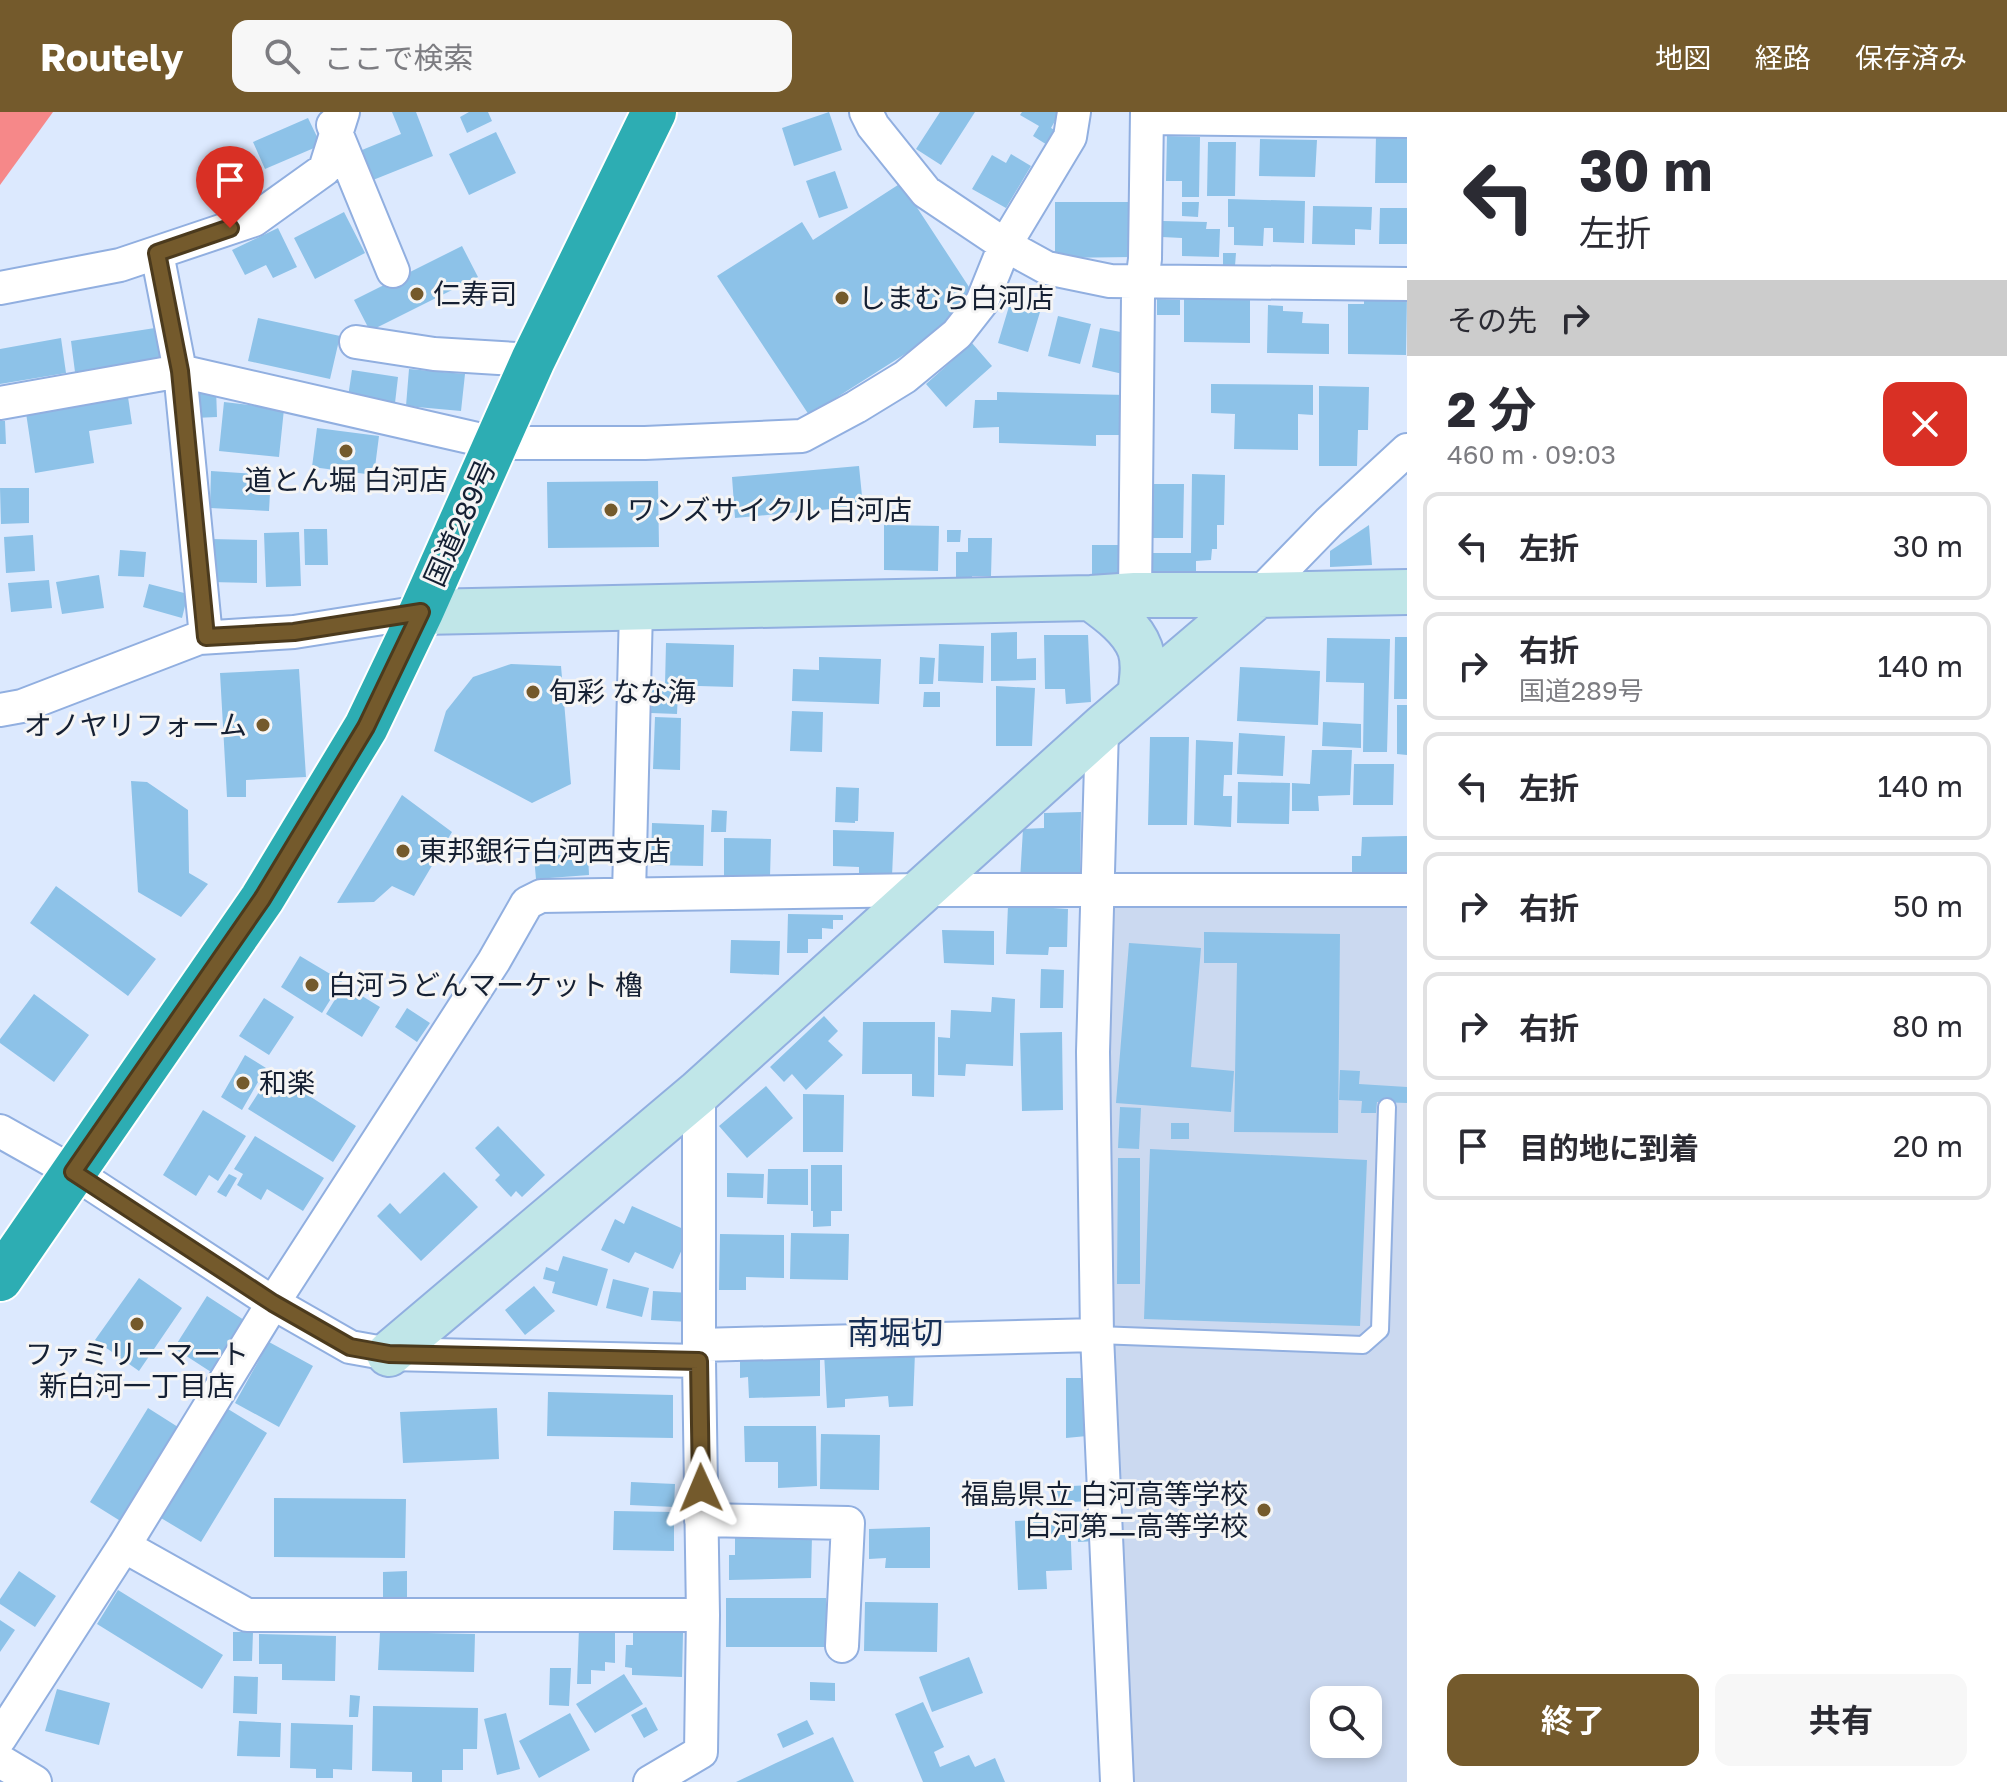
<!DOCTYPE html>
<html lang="ja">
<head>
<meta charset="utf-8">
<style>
	:root { --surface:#fff; --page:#f7f7f7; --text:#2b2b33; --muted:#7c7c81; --line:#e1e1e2; --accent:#745a2c }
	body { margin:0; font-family:"Golos Text","Noto Sans JP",sans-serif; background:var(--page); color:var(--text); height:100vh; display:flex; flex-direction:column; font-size:30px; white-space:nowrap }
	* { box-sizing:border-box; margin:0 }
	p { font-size:26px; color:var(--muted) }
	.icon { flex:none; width:44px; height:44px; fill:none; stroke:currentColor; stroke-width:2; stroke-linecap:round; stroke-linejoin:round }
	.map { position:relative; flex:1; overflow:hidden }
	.panel { display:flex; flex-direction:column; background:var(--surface); width:600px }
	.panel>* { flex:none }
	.hud { background:#fff; color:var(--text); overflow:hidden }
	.fabs { position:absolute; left:1310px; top:1574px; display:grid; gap:16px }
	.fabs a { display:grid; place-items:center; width:72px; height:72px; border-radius:16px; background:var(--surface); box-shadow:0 4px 12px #0003; font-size:40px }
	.pin { position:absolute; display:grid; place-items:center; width:68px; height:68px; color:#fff; margin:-82px -34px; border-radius:50% 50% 50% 0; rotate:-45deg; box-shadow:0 0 8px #0007 }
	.pin .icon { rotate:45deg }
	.me { position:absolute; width:88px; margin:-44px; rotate:359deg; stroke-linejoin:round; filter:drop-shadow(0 0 6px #0008) }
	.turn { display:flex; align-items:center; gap:28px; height:168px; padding:0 40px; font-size:36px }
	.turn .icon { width:104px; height:104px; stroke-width:2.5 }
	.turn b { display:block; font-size:56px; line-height:68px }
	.then { display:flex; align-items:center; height:76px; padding:0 40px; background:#0003; gap:16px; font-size:30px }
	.round { display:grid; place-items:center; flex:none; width:84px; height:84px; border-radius:16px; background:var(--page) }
	.summary { display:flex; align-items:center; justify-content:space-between; height:136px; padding:0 40px }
	h1 { font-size:48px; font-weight:700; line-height:60px }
	.action { display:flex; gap:16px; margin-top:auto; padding:16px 40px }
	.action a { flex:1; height:92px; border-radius:16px; background:var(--accent); color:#fff; font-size:32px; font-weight:700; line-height:92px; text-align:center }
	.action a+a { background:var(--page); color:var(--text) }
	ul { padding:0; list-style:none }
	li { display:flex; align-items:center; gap:24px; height:108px; margin:0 16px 12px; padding:0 24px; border:4px solid var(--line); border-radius:16px }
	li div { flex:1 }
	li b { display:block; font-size:30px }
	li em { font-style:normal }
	header { display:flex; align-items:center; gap:48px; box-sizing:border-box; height:112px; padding:0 40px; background:var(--accent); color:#fff }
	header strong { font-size:38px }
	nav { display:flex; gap:44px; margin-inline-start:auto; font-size:28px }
	.search { width:560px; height:72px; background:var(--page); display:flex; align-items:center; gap:20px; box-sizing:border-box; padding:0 28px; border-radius:16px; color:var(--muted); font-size:30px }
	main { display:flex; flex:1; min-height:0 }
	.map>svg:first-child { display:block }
	.built { fill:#cbd9f0; fill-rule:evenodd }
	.forest { fill:#f68889 }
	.building { fill:#8dc2e8 }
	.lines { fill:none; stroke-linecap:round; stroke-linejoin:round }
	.lane-casing { stroke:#91afe0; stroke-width:20 }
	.street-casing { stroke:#91afe0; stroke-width:36 }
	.secondary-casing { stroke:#91afe0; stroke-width:48 }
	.highway-casing { stroke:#fff; stroke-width:48 }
	.lane { stroke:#fff; stroke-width:16 }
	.street { stroke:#fff; stroke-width:32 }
	.secondary { stroke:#c0e6e8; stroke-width:44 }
	.highway { stroke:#2dadb3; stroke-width:44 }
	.route-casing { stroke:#4b3a1d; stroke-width:20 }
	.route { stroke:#745a2c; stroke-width:14 }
	.poi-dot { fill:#745a2c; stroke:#f5f5f5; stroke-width:3 }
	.labels { text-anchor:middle; stroke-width:6; stroke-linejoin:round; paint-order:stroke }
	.poi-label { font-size:28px; fill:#152033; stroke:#f5f5f5; text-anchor:start }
	.street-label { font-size:28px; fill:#152033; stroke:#f5f5f5 }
	.quarter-label { font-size:32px; fill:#172f56; stroke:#f5f5f5 }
</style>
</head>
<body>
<header>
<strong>Routely</strong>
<div class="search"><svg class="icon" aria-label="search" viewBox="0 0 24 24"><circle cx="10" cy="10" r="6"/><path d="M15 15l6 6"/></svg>ここで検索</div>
<nav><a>地図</a><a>経路</a><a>保存済み</a></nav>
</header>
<main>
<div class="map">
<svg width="1407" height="1670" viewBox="0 0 1407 1670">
	<rect width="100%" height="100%" fill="#dce9fe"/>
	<path class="built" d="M1106,785L1407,796V1670H1134L1111,1208ZM1324,1588H1368V1632H1324Z"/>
	<path class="forest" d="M0,0H53L0,73Z"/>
	<path class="building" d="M392,0H416L433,44L373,68L362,38L401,22Z
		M469,0H488L492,9L467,21L460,5Z
		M829,0L842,38L794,54L782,16Z
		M940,0H975L941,53L916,37Z
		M1022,0H1060L1051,16L1060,21L1052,36L1033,24L1039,14L1020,3Z
		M308,6L321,33L265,57L253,30Z
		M496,20L516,61L469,83L449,42Z
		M1376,23L1407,24V71H1375Z
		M1167,24L1200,25L1199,85H1182V69H1166Z
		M1260,27L1317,28L1315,65L1259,64Z
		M1208,30H1236L1235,84H1207Z
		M1011,42L1031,54L1006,96L972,77L992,43L1006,51Z
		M835,59L848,96L819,106L806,69Z
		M901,71L971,178L946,216L809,303L717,164L802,110L813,128Z
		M1228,87L1305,89L1304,131L1273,130V116H1264L1263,134L1234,133V115H1228Z
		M1055,90H1133V145L1055,146Z
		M1182,90H1199L1198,105L1182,104Z
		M1313,94L1372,95L1371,118L1355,117V133L1312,132Z
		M1380,96H1407V132H1379Z
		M344,100L365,141L315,167L294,126Z
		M1163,109L1207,110L1206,117H1220L1219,145L1182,144V126L1162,125Z
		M278,116L297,155L273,166L266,153L245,163L232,138Z
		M462,134L478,165L370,219L354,188Z
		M1223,141H1236L1235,154L1223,153Z
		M1364,181L1407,182L1406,243L1348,242V192H1364Z
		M1184,185L1250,186V231L1184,230Z
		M1157,187L1180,188V203H1157Z
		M1010,191L1040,200L1028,240L998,231Z
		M1268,193L1283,194V199L1303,200L1302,211L1329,212V242L1267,241Z
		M1058,204L1091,212L1080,252L1048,244Z
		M258,206L340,224L330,267L248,249Z
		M155,216L160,246L75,260L71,229Z
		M1100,216L1131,222L1123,262L1092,255Z
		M61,226L66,261L0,272V237Z
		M972,231L992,254L946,295L926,272Z
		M409,257L465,262L461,299L406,294Z
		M352,258L398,265L395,291L348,285Z
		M1211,272L1313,273V303L1298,302V338L1234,337L1235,302L1211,301Z
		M1319,274L1369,275L1368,318H1358L1357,354H1319Z
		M216,276L217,305L194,306L192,277Z
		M997,280L1126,283V323H1096V334L999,331V315L973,316L975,288H997Z
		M128,285L132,312L89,319L94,351L35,361L26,301Z
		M224,290L284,297L279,345L219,339Z
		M0,309H5L6,332H0Z
		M317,316L379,324L374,363L312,355Z
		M859,354L863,394L735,406L732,365Z
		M211,359L271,363L269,399L210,396Z
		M1192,362L1225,363L1224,413H1217V437H1212L1211,448L1196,449V467H1151V441H1191Z
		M658,369L659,435L548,436L547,370Z
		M1153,372H1184L1183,426H1152Z
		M0,376H29V411L1,412Z
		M884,413L939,414L938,459L884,458Z
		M1369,413L1372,453L1330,455V439Z
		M304,417H327L328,453H305Z
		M947,418H961L960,430H947Z
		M299,420L301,474L266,475L264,421Z
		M33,423L35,459L6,461L4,425Z
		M968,426H992L991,464H972V474H956V440H968Z
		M210,427L257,428V471L210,470Z
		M1092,433H1130L1129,468H1092Z
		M120,438L146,440L144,465L118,464Z
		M99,463L104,496L62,502L56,470Z
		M49,468L52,496L11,500L8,471Z
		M149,472L188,482L182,506L143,495Z
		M1017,520V547L1036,546V568L991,569V521Z
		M1044,523H1088L1091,590L1066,592L1065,577H1045Z
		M1395,525H1407V587H1394Z
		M1327,526L1390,527L1387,640H1363L1364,571L1326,570Z
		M666,531L734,533L733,575L665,573Z
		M939,532L984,534L983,571L938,569Z
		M819,545L881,547L879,592L792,589L793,557L819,558Z
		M920,545L935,546L933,572H919Z
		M511,552L561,554L571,672L532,691L434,639L446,599L473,565Z
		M1240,555L1320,559L1318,613L1237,609Z
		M299,557L306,665L246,668V685H227L220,561Z
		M996,574L1035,576L1032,634H996Z
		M652,578L678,579L677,602L651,601Z
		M924,580H940V595H923Z
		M1397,593H1407V643L1397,642Z
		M792,599L823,600L822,640L790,639Z
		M655,605L681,606L680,658L653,657Z
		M1323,610L1361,612V636L1322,634Z
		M1239,621L1285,624L1283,664L1237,662Z
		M1150,625H1189L1187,713H1148Z
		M1196,628L1233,630L1232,663H1224L1223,684H1232L1231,715L1194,713Z
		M1312,638H1352L1350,683L1318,684L1319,699H1292V671L1310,672Z
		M1354,652H1394L1393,693H1353Z
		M131,669L147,670L188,698L189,761L208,772L181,805L138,780Z
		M1238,670L1290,671L1289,712L1237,711Z
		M836,675L859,676L858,709H855V711L835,710Z
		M402,683L452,720L414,784L392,774L374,790L337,791Z
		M712,698L727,699L726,720H711Z
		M1081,700L1080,769L1020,768L1023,717L1044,716V701Z
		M652,711L704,713L703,754L651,753Z
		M833,718L894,720L892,764L859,763V755L833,754Z
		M1407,724V766L1352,767V744H1361L1362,725Z
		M724,726L771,727L770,765L724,764Z
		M588,741L589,763L536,767L534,745Z
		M56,774L156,847L128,884L30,811Z
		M1008,793L1068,797L1067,835H1049L1048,843L1006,842Z
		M788,802L843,803V808H833V817L822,816V827H808V841H787Z
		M942,818L994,819V853L944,851Z
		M1204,820L1340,822L1338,1021L1234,1020L1237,851H1204Z
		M731,828L780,829L779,863L730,861Z
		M1129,831L1201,836L1191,955L1234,959L1231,1000L1116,991Z
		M300,844L342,869L322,901L281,875Z
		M1041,857L1064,858L1063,896H1040Z
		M344,873L380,895L362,925L326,902Z
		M34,882L89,923L54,970L0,931V927Z
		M992,885L1015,887L1013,954L966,952L965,964L938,963V925L950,926L951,898L991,900Z
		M264,886L294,905L269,943L239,924Z
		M407,896L430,911L417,930L395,915Z
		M824,904L838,919L828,929L843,943L806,978L792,962L784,970L770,955Z
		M863,910H935L934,985L912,984V962H862Z
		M1062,920L1063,998L1022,999L1020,921Z
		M245,943L266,956L242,998L221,985Z
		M1340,958L1360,959L1359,972L1407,975V991L1377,990L1376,1001H1361L1362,989L1339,988Z
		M272,960L356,1014L333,1050L248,997Z
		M766,974L793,1006L747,1046L719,1014Z
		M803,982L844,983L843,1040H803Z
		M1120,995L1141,996L1139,1037L1118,1036Z
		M203,998L246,1024L218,1069L209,1063L196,1084L163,1063Z
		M1171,1011H1189V1027H1171Z
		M498,1014L545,1063L522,1085L516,1079L511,1085L495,1068L500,1063L475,1036Z
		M255,1024L324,1066L303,1099L267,1077L261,1088L237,1073L243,1062L234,1057Z
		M1150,1037L1367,1048L1360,1214L1144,1207Z
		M1118,1046H1140V1172H1117Z
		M811,1053H842V1099H831V1114L813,1115V1099H811Z
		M768,1057H808V1093L767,1092Z
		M444,1060L478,1095L421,1149L377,1104L390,1091L400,1102Z
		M727,1061L764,1062L763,1086L727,1085Z
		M229,1062L237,1066L226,1085L217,1080Z
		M632,1094L690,1120L673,1157L635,1140L629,1151L601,1138L615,1107L624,1112Z
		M791,1121L849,1122L848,1168L790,1167Z
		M720,1122L784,1123V1166L746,1165V1178H719Z
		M563,1144L608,1157L597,1194L552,1181L555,1170L543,1167L546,1155L558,1159Z
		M139,1166L182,1196L139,1259L95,1228Z
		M613,1167L649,1176L642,1205L606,1196Z
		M534,1174L555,1199L525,1223L505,1198Z
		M653,1179L691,1181L689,1210L651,1208Z
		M207,1184L244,1208L211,1260L174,1236Z
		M269,1230L313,1254L279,1315L235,1291Z
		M915,1240L913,1294L889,1295L888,1284L845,1287V1295L827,1296L824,1241Z
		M820,1242V1284L749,1286L748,1265L740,1266V1245Z
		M1066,1266H1085L1087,1324L1066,1326Z
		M548,1280L673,1283V1326L547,1324Z
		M148,1296L189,1322L130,1415L90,1390Z
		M497,1296L499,1347L403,1351L400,1300Z
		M228,1297L267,1321L201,1430L161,1406Z
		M744,1314H816L817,1374L778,1376V1350H745Z
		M821,1322L880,1323L879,1378L820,1377Z
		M631,1370L675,1372L674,1395L630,1393Z
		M1091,1373V1389L1053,1391V1375Z
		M274,1386L406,1387L405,1446L274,1445Z
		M614,1399L674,1400V1439L613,1438Z
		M1077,1402H1096L1097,1429L1078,1430Z
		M1070,1406L1072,1458L1046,1459L1047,1477L1018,1478L1015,1409Z
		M930,1415V1456H885L886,1446L869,1447V1417Z
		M735,1424H812L811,1466L729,1468V1443H735Z
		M19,1459L56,1484L35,1515L0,1492V1487Z
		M407,1459V1485H383V1460Z
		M118,1478L223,1543L202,1577L97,1512Z
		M726,1486H826V1535H726Z
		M865,1490L938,1491L937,1540L864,1539Z
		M0,1508L15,1518L0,1540Z
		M579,1516L615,1517V1551L605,1550V1559L591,1558V1572H577Z
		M233,1520H253L252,1549H233Z
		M380,1520L475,1522L474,1560L378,1558Z
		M633,1520L683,1521L682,1565L632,1563V1556L625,1555L626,1533H633Z
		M259,1522L336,1524L335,1569L282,1568V1552H259Z
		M969,1545L983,1581L932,1600L919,1565Z
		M550,1556H571L569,1594L549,1593Z
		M624,1562L643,1592L595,1621L576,1592Z
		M234,1564L258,1565L257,1602L233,1601Z
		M810,1570L835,1571V1589L810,1588Z
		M57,1577L110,1591L99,1633L45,1619Z
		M350,1583L360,1584L358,1605H349Z
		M923,1590L944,1635L934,1640L940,1655L969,1643L975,1655L995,1646L1005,1670H923L895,1602Z
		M373,1594L478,1596L477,1637H463V1658H442V1670H412V1660L372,1659Z
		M646,1595L658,1618L644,1626L631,1603Z
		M506,1601L520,1657L497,1663L484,1607Z
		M570,1601L590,1638L539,1666L519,1629Z
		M807,1608L814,1622L783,1636L777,1622Z
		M239,1609L281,1611L280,1645L237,1644Z
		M291,1611L353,1613L352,1658L333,1657V1666H316V1657L290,1656Z
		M833,1625L854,1670H736L776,1651Z"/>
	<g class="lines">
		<g class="lane-casing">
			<path id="lane" d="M1097,1223L1363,1233L1380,1218L1387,995"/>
		</g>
		<g class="street-casing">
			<path id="street" d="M866,0L873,14L926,80L1005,133L1047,156L1110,169L1407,172
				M1147,6L1407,9
				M333,13L393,159
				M157,141L180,259L206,525
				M0,176L120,153L254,108L325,57L343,0
				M356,230L434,242L533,248
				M0,291L180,259L495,331H645L802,324L856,295L905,265L957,222L982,190L1005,133L1070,25L1074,0
				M1135,483L1138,184L1142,170L1145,147L1147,0
				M1258,483L1329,410L1407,338
				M0,598L22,594L199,526L294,520L421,500
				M1102,616L1093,940L1097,1223L1117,1670
				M629,782L636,497
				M0,1019L73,1060L273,1191L350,1235L389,1242L699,1249
				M699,1233L1097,1223
				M701,1408L848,1411L842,1534
				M124,1434L247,1503H703
				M0,1626L124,1434L273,1191L494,849L527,791L541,784L921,778H1407
				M0,1649L35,1670
				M650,1670L701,1640L703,1503L699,1249V980"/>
		</g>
		<g class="secondary-casing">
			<path id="secondary" d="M1091,486C1109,499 1132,515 1140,537C1145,552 1142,568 1140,583
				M421,500L1091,486L1135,483H1258L1407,480
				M389,1242L699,980L1102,616L1258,483"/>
		</g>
		<g class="highway-casing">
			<path id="highway" d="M0,1167L262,787L366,615L421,500L533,248L654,0"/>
		</g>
		<use href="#lane" class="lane"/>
		<use href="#street" class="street"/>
		<use href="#secondary" class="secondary"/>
		<use href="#highway" class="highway"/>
	</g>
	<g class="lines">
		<g class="route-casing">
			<path id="route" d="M230,116L157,141L180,259L206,525L294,520L421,500L366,615L262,787L73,1060L273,1191L350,1235L389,1242L699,1249L701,1376"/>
		</g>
		<use href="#route" class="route"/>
	</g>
	<g class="poi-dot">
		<circle cx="417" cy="182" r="8"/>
		<circle cx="842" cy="186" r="8"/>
		<circle cx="346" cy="339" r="8"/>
		<circle cx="611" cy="398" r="8"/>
		<circle cx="533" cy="580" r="8"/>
		<circle cx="263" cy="613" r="8"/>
		<circle cx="403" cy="739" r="8"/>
		<circle cx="312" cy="873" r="8"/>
		<circle cx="243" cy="971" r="8"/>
		<circle cx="137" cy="1212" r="8"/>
		<circle cx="1264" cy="1398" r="8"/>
	</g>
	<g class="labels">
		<g class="poi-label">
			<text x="433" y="192">仁寿司</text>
			<text x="858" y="196">しまむら白河店</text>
			<text x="346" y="378" text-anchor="middle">道とん堀 白河店</text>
			<text x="627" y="408">ワンズサイクル 白河店</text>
			<text x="549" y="590">旬彩 なな海</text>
			<text x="247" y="623" text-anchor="end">オノヤリフォーム</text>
			<text x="419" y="749">東邦銀行白河西支店</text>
			<text x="328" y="883">白河うどんマーケット 櫓</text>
			<text x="259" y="981">和楽</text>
			<text x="137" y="1252" text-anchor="middle">ファミリーマート<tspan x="137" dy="32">新白河一丁目店</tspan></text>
			<text x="1248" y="1392" text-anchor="end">福島県立 白河高等学校<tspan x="1248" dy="32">白河第二高等学校</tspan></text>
		</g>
		<g class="street-label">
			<text transform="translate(460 411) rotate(-66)" y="10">国道289号</text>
		</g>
		<g class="quarter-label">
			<text x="895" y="1232">南堀切</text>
		</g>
	</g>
</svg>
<div class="fabs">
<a><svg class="icon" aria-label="search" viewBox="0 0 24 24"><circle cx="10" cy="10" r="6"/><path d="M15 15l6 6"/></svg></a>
</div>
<div class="pin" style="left:230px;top:116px;background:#d93025"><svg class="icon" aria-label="arrive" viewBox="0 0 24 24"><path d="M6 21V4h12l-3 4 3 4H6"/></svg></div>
<svg class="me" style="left:701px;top:1376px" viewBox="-20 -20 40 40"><path d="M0-17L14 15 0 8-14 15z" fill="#745a2c" stroke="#fff" stroke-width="4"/></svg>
</div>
<section class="panel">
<div class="hud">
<div class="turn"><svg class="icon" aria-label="left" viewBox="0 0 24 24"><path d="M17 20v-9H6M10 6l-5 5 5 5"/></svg><div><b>30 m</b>左折</div></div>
<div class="then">その先<svg class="icon" aria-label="right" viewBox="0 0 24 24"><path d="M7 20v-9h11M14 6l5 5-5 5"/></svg></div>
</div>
<div class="summary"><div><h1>2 分</h1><p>460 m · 09:03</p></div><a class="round" style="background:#d93025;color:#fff"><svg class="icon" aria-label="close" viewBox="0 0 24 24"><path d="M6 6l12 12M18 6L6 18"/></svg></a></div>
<ul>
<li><svg class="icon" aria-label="left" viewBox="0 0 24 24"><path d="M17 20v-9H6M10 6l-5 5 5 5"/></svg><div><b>左折</b></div><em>30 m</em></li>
<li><svg class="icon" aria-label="right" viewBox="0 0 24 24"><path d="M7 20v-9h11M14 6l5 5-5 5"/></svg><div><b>右折</b><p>国道289号</p></div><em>140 m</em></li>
<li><svg class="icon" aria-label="left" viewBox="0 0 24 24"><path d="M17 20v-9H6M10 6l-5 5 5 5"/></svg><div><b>左折</b></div><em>140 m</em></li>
<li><svg class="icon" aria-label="right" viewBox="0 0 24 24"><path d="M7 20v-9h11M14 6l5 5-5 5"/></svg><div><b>右折</b></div><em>50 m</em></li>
<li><svg class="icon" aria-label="right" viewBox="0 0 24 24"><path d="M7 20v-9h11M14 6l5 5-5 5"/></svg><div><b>右折</b></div><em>80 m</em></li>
<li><svg class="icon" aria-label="arrive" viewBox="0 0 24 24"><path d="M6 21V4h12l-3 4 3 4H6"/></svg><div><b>目的地に到着</b></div><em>20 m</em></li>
</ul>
<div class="action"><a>終了</a><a>共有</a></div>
</section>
</main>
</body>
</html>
